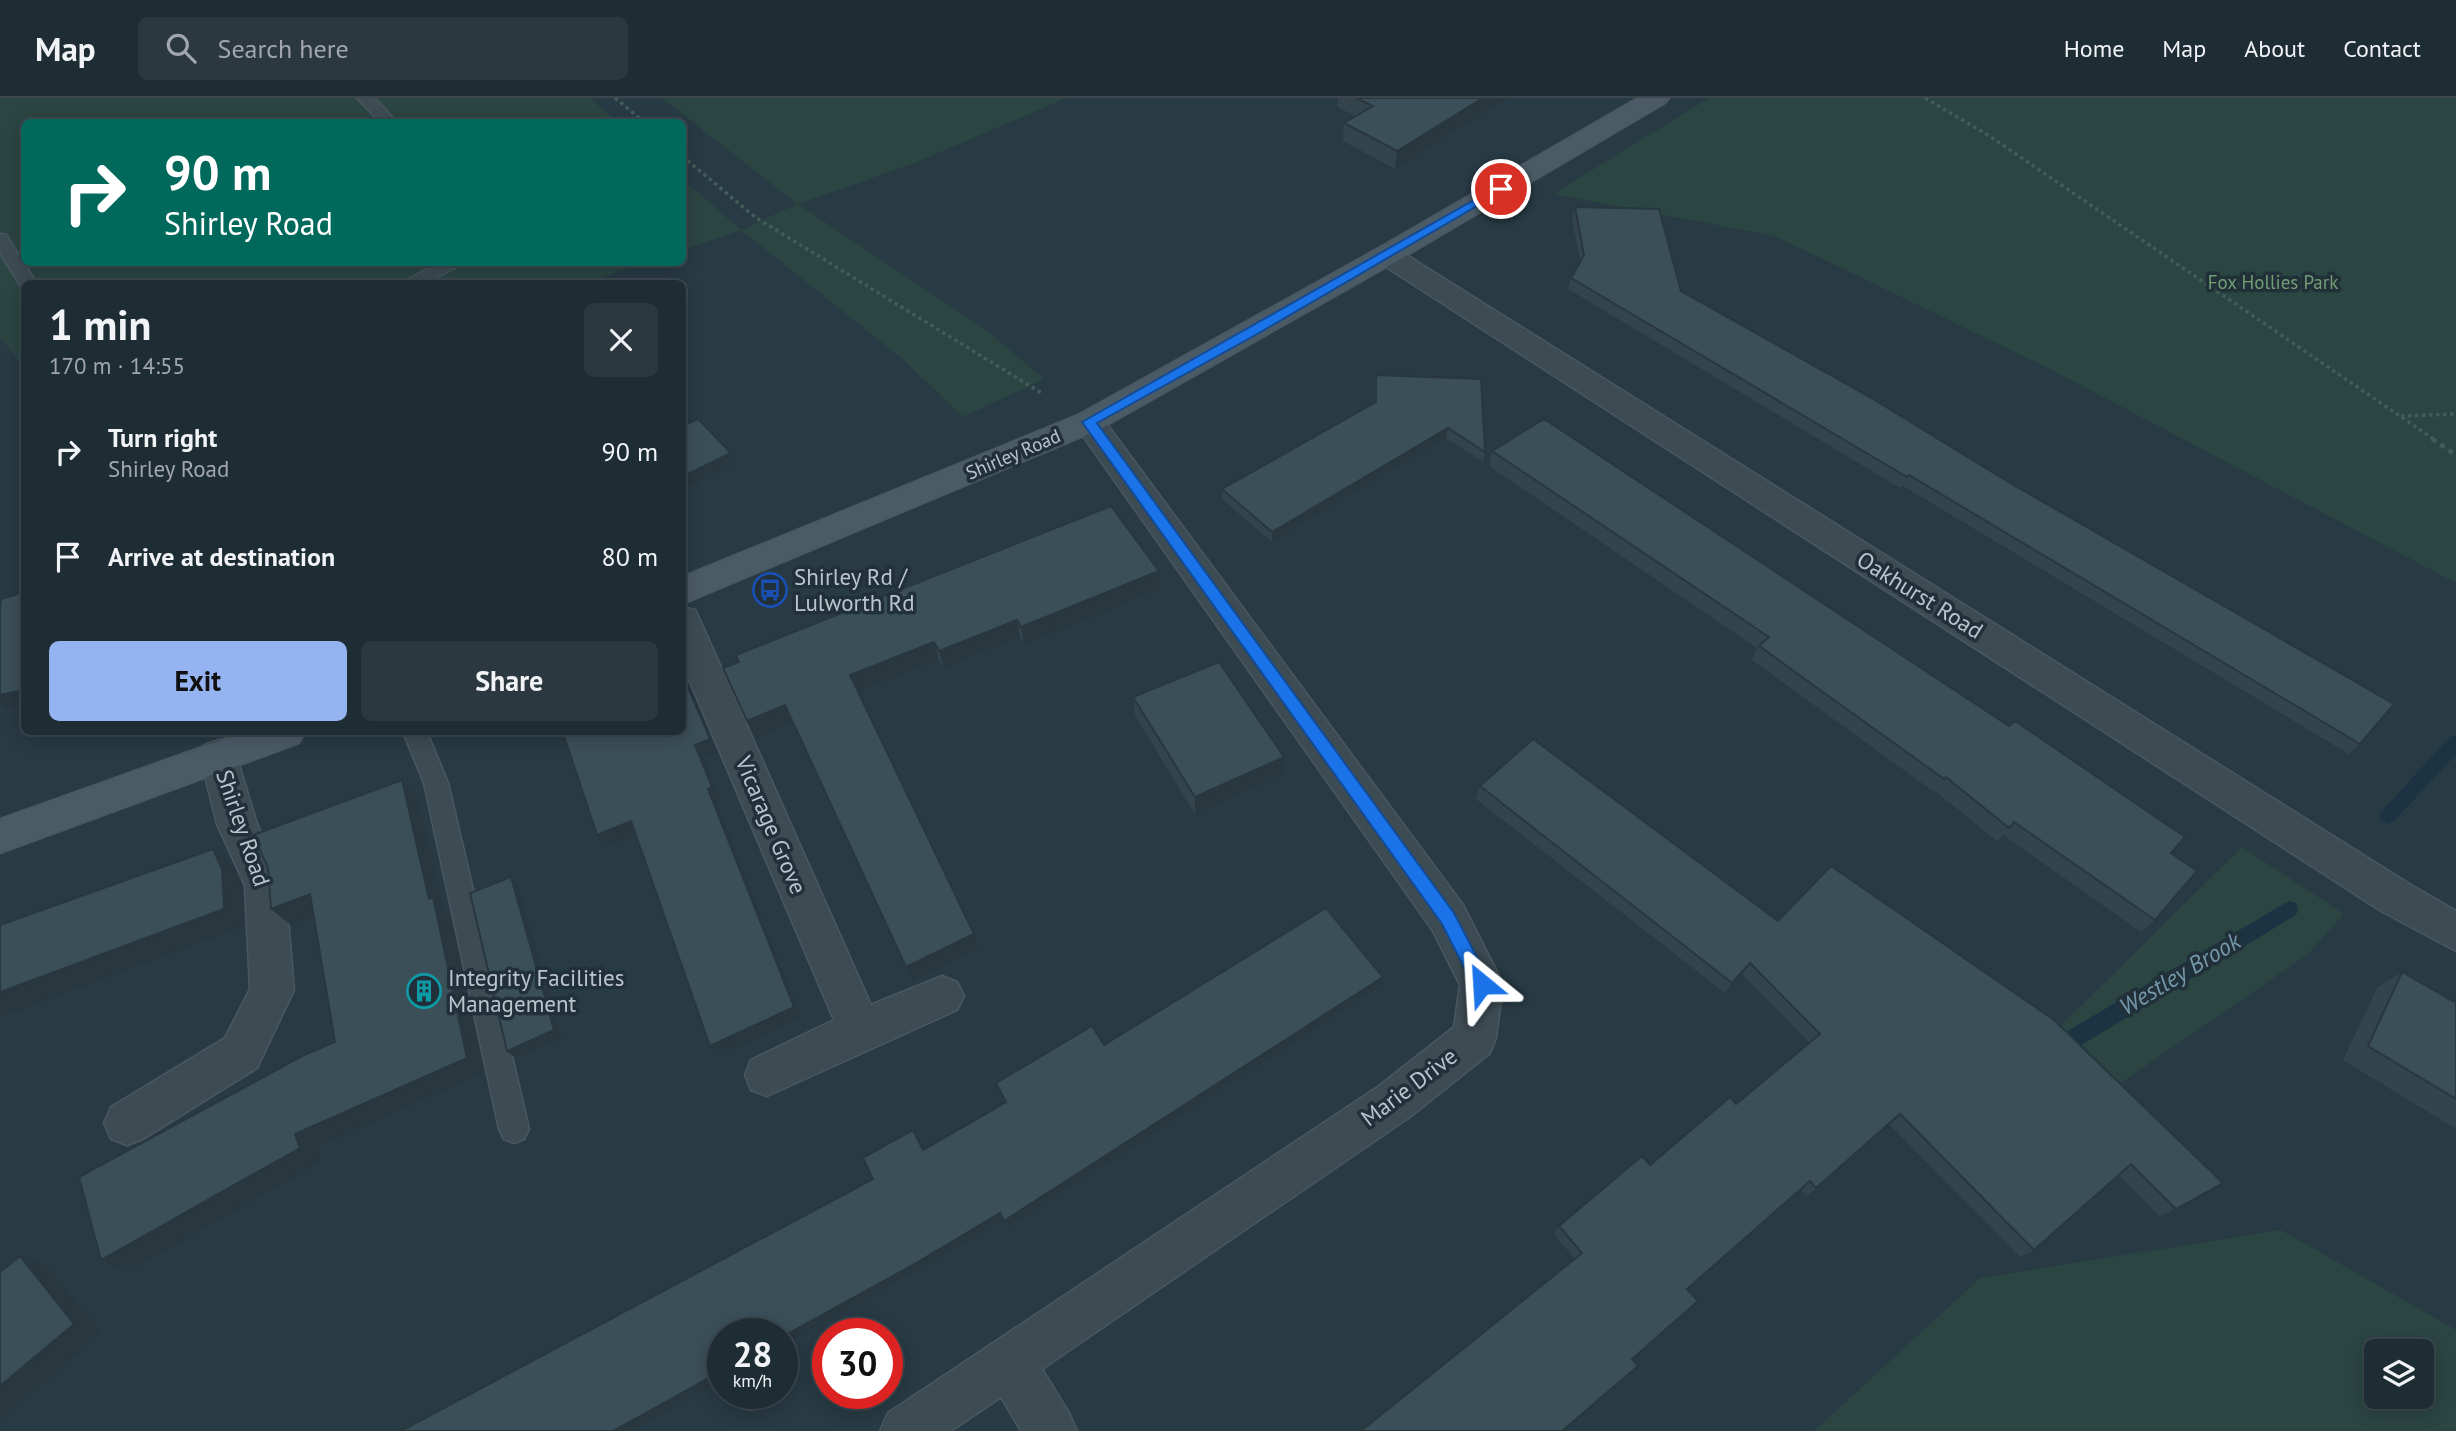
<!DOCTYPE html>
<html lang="en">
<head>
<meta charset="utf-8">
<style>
	:root { --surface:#1e2c33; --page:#2b383f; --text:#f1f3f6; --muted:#a1a7ac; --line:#3c484e; --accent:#95b2f1 }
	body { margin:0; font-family:"PT Sans",sans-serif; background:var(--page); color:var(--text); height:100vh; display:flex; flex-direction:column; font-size:26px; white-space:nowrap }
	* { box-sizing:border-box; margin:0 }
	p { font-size:23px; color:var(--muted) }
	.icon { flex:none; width:38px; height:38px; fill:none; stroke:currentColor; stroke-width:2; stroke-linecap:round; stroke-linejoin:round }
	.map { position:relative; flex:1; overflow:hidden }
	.drawer { position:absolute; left:21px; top:182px; width:665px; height:455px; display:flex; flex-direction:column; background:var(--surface); border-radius:10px; box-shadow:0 4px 18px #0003,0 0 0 2px var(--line) }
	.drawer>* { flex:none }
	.top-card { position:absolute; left:21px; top:21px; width:665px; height:147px; border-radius:10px; box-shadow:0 4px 18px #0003,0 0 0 2px var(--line); background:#00695c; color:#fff; overflow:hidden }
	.buttons { position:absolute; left:2364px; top:1241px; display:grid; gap:14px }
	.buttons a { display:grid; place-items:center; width:70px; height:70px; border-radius:10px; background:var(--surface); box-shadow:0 4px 18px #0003,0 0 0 2px var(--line); font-size:35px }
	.speed { position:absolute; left:707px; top:1220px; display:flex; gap:14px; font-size:35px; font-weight:700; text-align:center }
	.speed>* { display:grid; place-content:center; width:91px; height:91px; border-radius:50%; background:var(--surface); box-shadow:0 4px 18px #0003,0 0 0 2px var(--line); line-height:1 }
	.speed small { font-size:18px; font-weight:400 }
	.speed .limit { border:10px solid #d22; background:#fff; color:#111 }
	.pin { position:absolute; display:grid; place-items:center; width:60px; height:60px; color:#fff; margin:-30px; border:4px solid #fff; border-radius:50%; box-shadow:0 2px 7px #0007 }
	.me { position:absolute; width:77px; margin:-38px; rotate:333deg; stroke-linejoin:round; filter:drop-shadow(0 0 5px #0008) }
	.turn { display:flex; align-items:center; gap:24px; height:147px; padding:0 28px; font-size:32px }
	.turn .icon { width:91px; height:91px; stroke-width:2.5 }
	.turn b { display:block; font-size:49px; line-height:60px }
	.round { display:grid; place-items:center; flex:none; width:74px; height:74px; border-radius:10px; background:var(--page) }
	.headline { display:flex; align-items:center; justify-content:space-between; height:119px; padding:0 28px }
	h1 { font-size:42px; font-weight:600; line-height:52px }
	.action { display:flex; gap:14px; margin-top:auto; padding:14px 28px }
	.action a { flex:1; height:80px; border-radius:10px; background:var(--accent); color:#111; font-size:28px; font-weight:600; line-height:80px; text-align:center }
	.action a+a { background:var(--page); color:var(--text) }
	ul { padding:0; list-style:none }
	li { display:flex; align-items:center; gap:21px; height:105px; padding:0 28px }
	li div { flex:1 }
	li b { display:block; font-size:26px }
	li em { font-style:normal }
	header { display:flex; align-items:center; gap:42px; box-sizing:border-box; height:98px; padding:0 35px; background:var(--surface); border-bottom:2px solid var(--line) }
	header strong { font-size:33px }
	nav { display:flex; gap:38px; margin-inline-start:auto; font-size:24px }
	.search { width:490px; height:63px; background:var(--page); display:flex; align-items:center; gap:18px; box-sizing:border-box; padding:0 24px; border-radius:10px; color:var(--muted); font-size:26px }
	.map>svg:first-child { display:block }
	.green { fill:#2b4542; fill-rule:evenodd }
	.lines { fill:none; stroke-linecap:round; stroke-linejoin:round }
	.stream { fill:#1b3342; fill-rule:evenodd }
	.lane-casing { stroke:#495760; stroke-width:3 }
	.street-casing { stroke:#495760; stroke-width:3 }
	.secondary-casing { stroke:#495760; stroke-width:3 }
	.path-far1 { stroke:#445c59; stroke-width:3.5; stroke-dasharray:3.5 3.5; stroke-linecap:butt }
	.path { stroke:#445c59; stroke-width:4.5; stroke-dasharray:5 5; stroke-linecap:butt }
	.lane { fill:#3d4b53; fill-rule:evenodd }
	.street { fill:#3d4b53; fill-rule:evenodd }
	.secondary { fill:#4b5b66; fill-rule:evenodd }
	.wall { fill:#33444d }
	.shaded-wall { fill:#29373e }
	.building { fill:#3b4f59; stroke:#29373e; stroke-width:2 }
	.route { fill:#1a73e8; stroke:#114b97; stroke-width:2 }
	.labels { text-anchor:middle; stroke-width:7; stroke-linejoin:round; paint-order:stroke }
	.far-park-label { font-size:19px; fill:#729d73; stroke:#213039 }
	.far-street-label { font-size:19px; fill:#bac5cd; stroke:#213039 }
	.poi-label { font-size:23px; fill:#bac5cd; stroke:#213039; text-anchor:start }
	.street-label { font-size:23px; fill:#bac5cd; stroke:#213039 }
	.water-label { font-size:24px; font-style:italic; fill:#7597aa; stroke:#213039 }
</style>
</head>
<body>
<header>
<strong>Map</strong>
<div class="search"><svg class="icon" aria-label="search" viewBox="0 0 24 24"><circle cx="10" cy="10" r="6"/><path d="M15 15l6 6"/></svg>Search here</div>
<nav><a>Home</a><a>Map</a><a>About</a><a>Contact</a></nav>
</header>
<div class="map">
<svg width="2456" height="1333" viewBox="0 0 2456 1333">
	<rect width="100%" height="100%" fill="#283a44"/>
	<path class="green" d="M0,0H590L618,24H24V164L645,165L582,186H24V269L0,239Z
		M662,0H1067L915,65L798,106L986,232L1044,281L963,319L900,259L741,132L683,152V81L741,132L797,106Z
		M1709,0H2456V485L2050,271L1775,138L1553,96Z
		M2242,749L2344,816L2307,857L2106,995L2048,940Z
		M2281,1132L2456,1232V1333H1814L1980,1180ZM2376,1253H2422V1298H2376Z"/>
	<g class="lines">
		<path class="stream" d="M2456,637V656L2394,723L2388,726L2382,723L2379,718L2382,713L2450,639Z
			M2289,803L2296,805L2298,811L2296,817L2078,949L2071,951L2064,949L2061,942L2064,935Z"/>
		<g class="lane-casing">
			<path id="lane" d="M357,0H374L397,24H380Z
				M0,136L6,137L37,186H24V191L22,190L0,155Z
				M441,164H466L424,186H399Z
				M403,634H427L448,685L529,1031L524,1041L514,1045L504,1041L499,1031L424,685Z"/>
		</g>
		<g class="street-casing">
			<path id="street" d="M1387,149L1397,151L2411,787L2456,813V853L2381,813L1377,163L1373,157L1377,151Z
				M1089,313L1100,317L1463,807L1503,886L1496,940L1490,955L1411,1018L1042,1271L1069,1315L1077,1333H1021L1001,1299L951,1333H880L888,1315L1379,988L1454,929L1460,887L1433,833L1078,331L1073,324L1078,317Z
				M682,509L695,512L700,522L871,907L942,878L957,884L964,898L957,912L767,998L751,992L745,977L751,962L834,922L682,565Z
				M219,642L233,647L257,726L285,787L294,892L257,970L143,1041L127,1047L111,1041L104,1025L111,1009L225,940L250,891L245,787L217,726L200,658L205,647Z"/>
		</g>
		<g class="secondary-casing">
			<path id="secondary" d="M1638,0H1669L1665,5L1397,163L1100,331L682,506V479L1078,317L1377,151Z
				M244,634H305L299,645L0,755V721Z"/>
		</g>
		<path class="path-far1" d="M615,0L644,24
			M1925,0L1991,39L2435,342
			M682,58L755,119L1043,296
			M2401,318L2456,316"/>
		<path class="path" d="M2432,341L2456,357"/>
		<use href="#lane" class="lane"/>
		<use href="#street" class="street"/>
		<use href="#secondary" class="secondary"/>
	</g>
	<path class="wall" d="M1338,0H1508L1395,71L1343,43L1344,25L1356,18L1337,9Z
		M1575,109L1681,193L2360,646L2349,656L1903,388L1900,390L1568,191L1571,180L1580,163L1572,120Z
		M1376,277L1485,354L1483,364L1446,340L1272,444L1222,401V391L1375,304Z
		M1492,353L2009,628L2171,755L2155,822L2141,834L2003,737L1997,743L1935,693L1934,694L1752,562L1757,550L1489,368Z
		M1159,473L1160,491L1024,547L1020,539L944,570L939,562L858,594L979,851L912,883L793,624L755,640L723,570Z
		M1133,599L1284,659L1283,677L1195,716L1135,618Z
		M1480,688L1778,823L2223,1085L2160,1119L2119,1077L2034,1152L2020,1159L1889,1026L1807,1098L1800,1091L1687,1191L1632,1261L1562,1333L1574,1160L1554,1136L1559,1128L1736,1006L1809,944L1742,876L1725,895L1476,701Z
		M2402,874L2456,905V1031L2343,962L2377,890Z
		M1381,888L1008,1130L1004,1122L915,1174L782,1248V1236L873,1081L1005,1005L996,985L1104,947Z"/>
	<path class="shaded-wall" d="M1483,0H1508L1395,71L1397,53Z
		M1448,330L1446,340L1272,444V434Z
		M731,355L735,366L682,392V379Z
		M1159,473L1160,491L1024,547L1021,529Z
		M1017,522L1020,539L944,570L939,553Z
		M934,544L939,562L856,595L850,577Z
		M687,587L695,601L717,655L703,661L720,702L716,704L801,920L718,958L710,948L708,691L695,647Z
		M24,592V608L6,612L0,607V597Z
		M785,607L793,624L755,640L747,623Z
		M1284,659L1283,677L1195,716V699Z
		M402,682L418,700L443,809L450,816L484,974L317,1049L322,1063L129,1173L101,1162L295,1036L429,801Z
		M631,723L639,736L606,749L597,737Z
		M213,751L233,768L242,788L244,828L0,919V894Z
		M511,779L518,788L562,940L515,960L507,953Z
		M310,796L329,812L291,827L271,811Z
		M974,836L979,851L912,883L906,869Z
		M1750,865L1742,876L1725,895L1732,885Z
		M1383,879L1381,888L1008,1130L1004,1123Z
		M1000,1115L1004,1122L915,1174L782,1248V1239Z
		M20,1158L48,1169L102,1235L0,1323V1288Z
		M723,1272V1282L630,1333H613Z"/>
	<path class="building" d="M1356,0H1483L1397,53L1344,25L1373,8Z
		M1575,109L1659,111L1681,193L1873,301L2005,382L2394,606L2360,646L1909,377L1907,379L1571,180L1584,157Z
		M1376,277L1481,281L1485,354L1448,330L1272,434L1222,391L1376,304Z
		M698,321L731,355L682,379V328Z
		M1544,321L2009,628L2015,623L2185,739L2171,755L2197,773L2155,822L2014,724L2009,730L1946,679L1944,681L1759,548L1769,539L1492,353Z
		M1111,408L1159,473L1021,529L1017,522L939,553L934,544L850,577L974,836L906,869L785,607L747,623L723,570L739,564L736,557Z
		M24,494V592L0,597V511L1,501Z
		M1219,564L1284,659L1195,699L1133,599Z
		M687,587L710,641L695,647L712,689L708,691L794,909L710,948L631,723L597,737L563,635L566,634H682V589Z
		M1533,641L1778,823L1831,768L2054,922L2223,1085L2176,1111L2131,1066L2034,1152L1900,1016L1816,1090L1810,1083L1687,1191L1698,1203L1632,1261L1638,1268L1562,1333H1361L1582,1155L1559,1128L1642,1058L1650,1067L1730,999L1736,1006L1820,936L1750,865L1732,885L1480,688Z
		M402,682L429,801L433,799L467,960L295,1036L300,1050L101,1162L79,1079L304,957L335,944L310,796L271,811L268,770L253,737Z
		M213,751L222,771L224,811L0,894V827Z
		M511,779L554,932L507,953L470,795Z
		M1326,810L1383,879L1004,1123L1000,1115L911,1168L782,1239V1236H723V1272L613,1333H401L873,1081L863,1060L913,1032L923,1052L1006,1004L996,985L1092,928L1104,947Z
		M2402,874L2456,905V1001L2368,948Z
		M20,1158L74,1226L0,1288V1174Z"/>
	<path class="route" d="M1497,89L1506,91L1259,235L1097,325L1454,815L1491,886L1488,891L1482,894L1475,891L1442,826L1082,324Z"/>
	<defs>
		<g id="bus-ring" transform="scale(1.75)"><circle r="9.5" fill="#213039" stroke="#1a4fb4" stroke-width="1.5"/><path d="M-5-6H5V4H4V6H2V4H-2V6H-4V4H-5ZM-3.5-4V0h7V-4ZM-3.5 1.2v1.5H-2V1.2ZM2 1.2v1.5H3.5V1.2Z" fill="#1a4fb4"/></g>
		<g id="building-ring" transform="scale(1.75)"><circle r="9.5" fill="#213039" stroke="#0f9aa8" stroke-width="1.5"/><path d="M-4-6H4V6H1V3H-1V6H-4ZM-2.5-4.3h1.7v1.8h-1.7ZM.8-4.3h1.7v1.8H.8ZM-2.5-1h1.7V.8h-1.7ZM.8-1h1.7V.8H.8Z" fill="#0f9aa8"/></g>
	</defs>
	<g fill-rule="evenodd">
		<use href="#bus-ring" x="770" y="492"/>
		<use href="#building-ring" x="424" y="893"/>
	</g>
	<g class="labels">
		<g class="far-park-label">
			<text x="2273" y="191">Fox Hollies Park</text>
		</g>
		<g class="far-street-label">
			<text transform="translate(1013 356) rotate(-23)" y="7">Shirley Road</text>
		</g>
		<g class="poi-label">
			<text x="794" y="487">Shirley Rd /<tspan x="794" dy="26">Lulworth Rd</tspan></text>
			<text x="448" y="888">Integrity Facilities<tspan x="448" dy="26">Management</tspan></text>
		</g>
		<g class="street-label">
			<text transform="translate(1920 497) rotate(32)" y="8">Oakhurst Road</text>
			<text transform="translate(771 727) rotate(67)" y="8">Vicarage Grove</text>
			<text transform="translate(243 730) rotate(71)" y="8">Shirley Road</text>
			<text transform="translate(1409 989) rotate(-37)" y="8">Marie Drive</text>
		</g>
		<g class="water-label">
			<text transform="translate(2180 876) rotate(-31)" y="8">Westley Brook</text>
		</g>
	</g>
</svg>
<div class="buttons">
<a><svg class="icon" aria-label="layers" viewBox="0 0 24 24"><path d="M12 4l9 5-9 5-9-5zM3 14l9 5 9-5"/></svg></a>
</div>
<div class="speed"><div>28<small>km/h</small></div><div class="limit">30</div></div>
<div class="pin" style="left:1501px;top:91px;background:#d93025"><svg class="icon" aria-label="arrive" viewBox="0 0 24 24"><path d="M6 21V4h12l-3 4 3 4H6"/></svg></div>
<svg class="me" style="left:1482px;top:886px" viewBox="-20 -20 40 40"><path d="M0-17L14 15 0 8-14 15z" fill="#1a73e8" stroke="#fff" stroke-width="4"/></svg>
<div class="top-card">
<div class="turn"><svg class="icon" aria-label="right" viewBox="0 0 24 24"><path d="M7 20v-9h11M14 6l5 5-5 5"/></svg><div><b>90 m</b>Shirley Road</div></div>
</div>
<section class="drawer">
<div class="headline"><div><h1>1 min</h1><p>170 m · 14:55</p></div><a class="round"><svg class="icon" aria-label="close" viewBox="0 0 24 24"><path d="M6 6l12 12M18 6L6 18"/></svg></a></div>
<ul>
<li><svg class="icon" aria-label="right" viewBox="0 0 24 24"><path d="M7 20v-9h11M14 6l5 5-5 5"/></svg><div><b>Turn right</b><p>Shirley Road</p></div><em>90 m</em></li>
<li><svg class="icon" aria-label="arrive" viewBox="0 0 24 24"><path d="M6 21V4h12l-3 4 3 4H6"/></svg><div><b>Arrive at destination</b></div><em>80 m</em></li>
</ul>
<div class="action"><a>Exit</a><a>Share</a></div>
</section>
</div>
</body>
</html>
